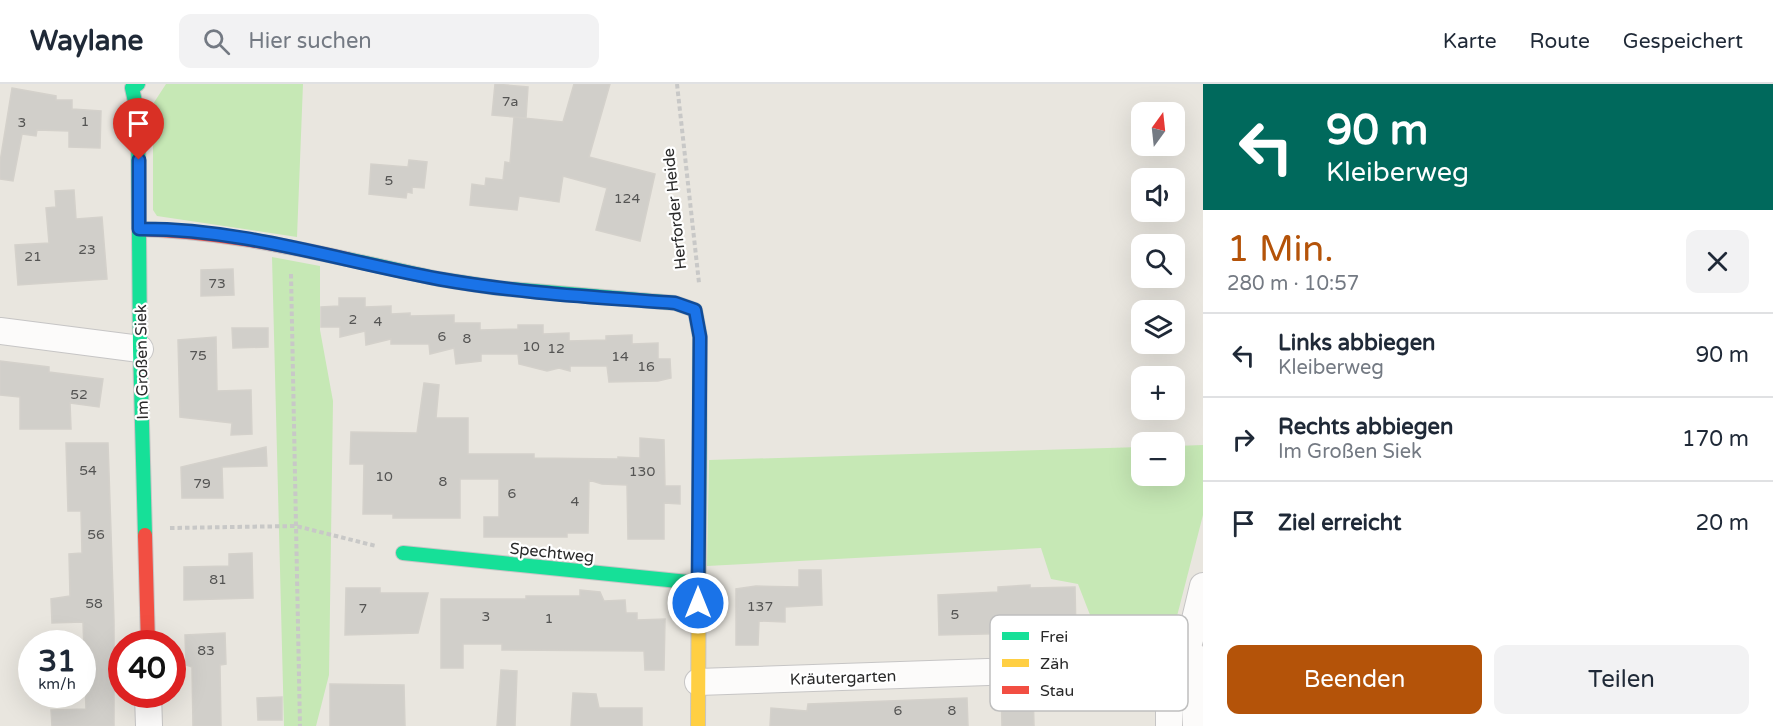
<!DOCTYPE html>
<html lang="de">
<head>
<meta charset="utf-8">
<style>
	:root { --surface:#fff; --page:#f2f2f3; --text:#1f2937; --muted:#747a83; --line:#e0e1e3; --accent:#b45309 }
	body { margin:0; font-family:"Varela Round",sans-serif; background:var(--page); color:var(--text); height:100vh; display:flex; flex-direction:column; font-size:22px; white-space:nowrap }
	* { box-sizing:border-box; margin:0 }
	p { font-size:20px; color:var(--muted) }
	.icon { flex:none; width:33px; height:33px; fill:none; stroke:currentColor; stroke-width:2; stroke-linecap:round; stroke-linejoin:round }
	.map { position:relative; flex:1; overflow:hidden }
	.panel { display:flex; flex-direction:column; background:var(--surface); width:570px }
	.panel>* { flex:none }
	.top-card { background:#00695c; color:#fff; overflow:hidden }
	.needle { width:39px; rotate:15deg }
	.tools { position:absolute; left:1131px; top:18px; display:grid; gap:12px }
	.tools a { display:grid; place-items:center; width:54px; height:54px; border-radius:12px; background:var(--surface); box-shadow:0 6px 24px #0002; font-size:30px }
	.speed { position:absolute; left:18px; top:546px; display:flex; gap:12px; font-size:30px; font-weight:700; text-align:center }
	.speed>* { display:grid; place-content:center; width:78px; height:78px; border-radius:50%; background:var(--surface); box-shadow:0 6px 24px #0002; line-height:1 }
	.speed small { font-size:15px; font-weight:400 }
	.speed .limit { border:9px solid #d22; background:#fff; color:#111 }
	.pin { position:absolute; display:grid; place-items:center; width:51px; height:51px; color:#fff; margin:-62px -26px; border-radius:50% 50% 50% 0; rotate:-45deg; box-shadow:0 0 6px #0007 }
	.pin .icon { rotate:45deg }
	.me { position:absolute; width:66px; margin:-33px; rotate:0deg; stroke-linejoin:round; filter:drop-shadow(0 0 4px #0008) }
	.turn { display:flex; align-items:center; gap:21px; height:126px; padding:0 24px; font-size:27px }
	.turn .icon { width:78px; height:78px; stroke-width:2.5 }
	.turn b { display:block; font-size:42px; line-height:51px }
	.round { display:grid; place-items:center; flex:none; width:63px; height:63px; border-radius:12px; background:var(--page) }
	.summary { display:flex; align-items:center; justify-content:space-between; height:102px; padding:0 24px }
	h1 { font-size:36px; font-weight:600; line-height:45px; color:var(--accent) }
	.primary-button { display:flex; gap:12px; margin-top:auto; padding:12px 24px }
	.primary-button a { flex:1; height:69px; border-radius:12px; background:var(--accent); color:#fff; font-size:24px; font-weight:600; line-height:69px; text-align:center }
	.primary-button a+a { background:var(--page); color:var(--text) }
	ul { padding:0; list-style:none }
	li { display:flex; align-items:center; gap:18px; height:84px; padding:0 24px; border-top:2px solid var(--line) }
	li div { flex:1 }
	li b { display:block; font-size:22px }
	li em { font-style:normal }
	header { display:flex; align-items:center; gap:36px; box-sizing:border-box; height:84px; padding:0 30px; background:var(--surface); border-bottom:2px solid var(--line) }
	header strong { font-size:28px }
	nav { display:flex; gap:33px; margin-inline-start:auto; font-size:21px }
	.search { width:420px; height:54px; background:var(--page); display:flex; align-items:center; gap:15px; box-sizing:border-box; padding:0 21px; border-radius:12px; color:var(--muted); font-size:22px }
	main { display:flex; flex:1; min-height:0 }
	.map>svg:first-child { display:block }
	.green { fill:#c6e8b5 }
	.building { fill:#d1cfca; stroke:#d4d1cb; stroke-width:1.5 }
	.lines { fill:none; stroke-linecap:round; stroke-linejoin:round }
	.street-casing { stroke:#c6c5c5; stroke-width:28 }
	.fast-casing { stroke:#c6c5c5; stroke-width:16 }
	.slow-casing { stroke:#c6c5c5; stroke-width:16 }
	.jam-casing { stroke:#c6c5c5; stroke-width:16 }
	.path { stroke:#c8c8c7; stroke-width:4; stroke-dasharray:4.5 3; stroke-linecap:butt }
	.street { stroke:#fcfbfa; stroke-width:26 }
	.fast { stroke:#16e098; stroke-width:14 }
	.slow { stroke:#ffcf43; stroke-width:14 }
	.jam { stroke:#f24e42; stroke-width:14 }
	.route-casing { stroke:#114b97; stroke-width:15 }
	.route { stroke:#1a73e8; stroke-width:10 }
	.labels { text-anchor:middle; stroke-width:4.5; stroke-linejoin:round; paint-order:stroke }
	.number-label { font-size:14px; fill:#545453 }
	.street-label { font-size:16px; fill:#2a2a2a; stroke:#fff }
	.key { fill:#fff; stroke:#bfbfbf; stroke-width:1.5 }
	.key-label { font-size:16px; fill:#2a2a2a }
</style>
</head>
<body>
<header>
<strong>Waylane</strong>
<div class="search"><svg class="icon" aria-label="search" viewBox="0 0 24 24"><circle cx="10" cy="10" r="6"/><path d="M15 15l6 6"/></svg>Hier suchen</div>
<nav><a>Karte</a><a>Route</a><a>Gespeichert</a></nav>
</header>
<main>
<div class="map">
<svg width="1203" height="642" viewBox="0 0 1203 642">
	<rect width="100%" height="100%" fill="#e9e6df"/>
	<path class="green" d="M166,0H303L297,153L157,132L153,126V20Z
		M272,173L320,182V246L333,317L329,591L316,642H284Z
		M1203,361V431L1176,536H1092L1078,500L1051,495L1041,464L707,482L709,376L1141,363L1142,392H1174L1175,362Z"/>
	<path class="building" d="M495,0L528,3L526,34L492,31Z
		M574,0H610L589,73L655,90L640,157L596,146L607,104L563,92L559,118L519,112L517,126L470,121L472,100L485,102L486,94L503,96L505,78L510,79L514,33L563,38Z
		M12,4L56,12V16H72V25L101,27L100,64L69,63V47L37,46L36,52L22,50L13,97L0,95V78Z
		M409,76L427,78L424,104L412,103V109L407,108L406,114L369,110L371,80L408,83Z
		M74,106L76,135L102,133L107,195L18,201L15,161L49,159L46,124L56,123L55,107Z
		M233,185L234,211L201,212V186Z
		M339,214H365V223L391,222V230L410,229V232L454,231V239H480V246L518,245V241H543V250L569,249V257L606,256V252L632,251V260L658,259V275H670L671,294L658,297L609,298L607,282H570V287L559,284L547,287L519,280L518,270H481V277L456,280L454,264L430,270L429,260H391V255L366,261L365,247L340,253V243H321V223L339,222Z
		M232,244H268V263L233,264Z
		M216,253L217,307L251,306L252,350L231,351L232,339L180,333L178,256Z
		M0,277L49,283V288L103,295L99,323L70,319L71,345H20V313L0,311Z
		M424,299L439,301L436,334H468V370H534V374L618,375V373L640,374V354L664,356L665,402H680V420L664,419V455H628L627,401L602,400L589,396L588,449H567V453H484V433H499V395H460V434H393V430H363L364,380H350L351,348L417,349Z
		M66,359H108L114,537V642H52L51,626L86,625L83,538L52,539L51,515L70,512L69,470L82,469L81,427H68Z
		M266,363L267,382L222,383L223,414H182L181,383Z
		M252,469L253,514L184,516V483L229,482V470Z
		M799,486H821L822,521L785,523V538L759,537L758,561H736V505L756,502L799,503Z
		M1030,501V504L1075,503L1076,548L939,551L938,511L998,508V503Z
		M346,504H380V509H428L418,549L345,551Z
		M580,506L600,508L604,517L625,516L626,529H637V536L665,535L664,586H645L644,567L502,566V560H463V584H441V515H526V512H580Z
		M225,549L226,580L220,581L221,642H193L192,583L186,581L185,551Z
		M501,586L517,587L515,642H497Z
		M330,600L404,601L405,642H330Z
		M1033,605L1034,642H1002L1001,606Z
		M573,609L596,610L599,624H642V642H571Z
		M282,613V636H258L257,614Z
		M967,614L968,642H770L771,624L807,627L808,620Z"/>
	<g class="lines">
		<g class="street-casing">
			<path id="street" d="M0,247L140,265
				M1192,570L1196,642
				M698,598L988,588
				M148,610L149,642
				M1169,642V622L1191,552L1203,502"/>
		</g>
		<g class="fast-casing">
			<path id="fast" d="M138,0L132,4L138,31L140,265L145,451
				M347,175L439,195L498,204L675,219L695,226L700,253L699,452
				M403,469L698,499"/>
		</g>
		<g class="slow-casing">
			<path id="slow" d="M698,642L699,452"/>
		</g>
		<g class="jam-casing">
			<path id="jam" d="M139,145C210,147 278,160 347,175
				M145,451L148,560"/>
		</g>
		<path class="path" d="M677,0L699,199
			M291,190L300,642
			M170,444L296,442L376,462"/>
		<use href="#street" class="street"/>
		<use href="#fast" class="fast"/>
		<use href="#slow" class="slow"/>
		<use href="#jam" class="jam"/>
	</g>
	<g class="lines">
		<g class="route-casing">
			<path id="route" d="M139,76V145C241,144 340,177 439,195C517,209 596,213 675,219L695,226L700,253L698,519"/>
		</g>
		<use href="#route" class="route"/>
	</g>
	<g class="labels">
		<g class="number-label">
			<text x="510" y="22">7a</text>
			<text x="85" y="42">1</text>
			<text x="22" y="43">3</text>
			<text x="389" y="101">5</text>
			<text x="627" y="119">124</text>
			<text x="87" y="170">23</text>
			<text x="33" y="177">21</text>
			<text x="217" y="204">73</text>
			<text x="353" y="240">2</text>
			<text x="378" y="242">4</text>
			<text x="442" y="257">6</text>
			<text x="467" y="259">8</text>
			<text x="531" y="267">10</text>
			<text x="556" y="269">12</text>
			<text x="198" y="276">75</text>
			<text x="620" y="277">14</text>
			<text x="646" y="287">16</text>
			<text x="79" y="315">52</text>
			<text x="88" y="391">54</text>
			<text x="642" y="392">130</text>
			<text x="384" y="397">10</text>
			<text x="443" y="402">8</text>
			<text x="202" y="404">79</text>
			<text x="512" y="414">6</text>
			<text x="575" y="422">4</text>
			<text x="96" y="455">56</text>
			<text x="218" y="500">81</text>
			<text x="94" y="524">58</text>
			<text x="760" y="527">137</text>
			<text x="363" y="529">7</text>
			<text x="955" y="535">5</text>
			<text x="486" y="537">3</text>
			<text x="549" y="539">1</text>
			<text x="206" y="571">83</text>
			<text x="898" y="631">6</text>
			<text x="952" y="631">8</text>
		</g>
		<g class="street-label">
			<text transform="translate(674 125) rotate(-96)" y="6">Herforder Heide</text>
			<text transform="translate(141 278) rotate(-91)" y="6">Im Großen Siek</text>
			<text transform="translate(552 468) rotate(6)" y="6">Spechtweg</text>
			<text transform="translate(843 593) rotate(-2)" y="6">Kräutergarten</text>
		</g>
	</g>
	<rect x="990" y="531" width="198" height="96" rx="9" class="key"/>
	<rect x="1002" y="548" width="27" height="8" fill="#16e098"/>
	<rect x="1002" y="575" width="27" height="8" fill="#ffcf43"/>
	<rect x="1002" y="602" width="27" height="8" fill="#f24e42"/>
	<g class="key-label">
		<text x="1040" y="558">Frei</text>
		<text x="1040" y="585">Zäh</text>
		<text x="1040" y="612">Stau</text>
	</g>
</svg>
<div class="tools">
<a><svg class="needle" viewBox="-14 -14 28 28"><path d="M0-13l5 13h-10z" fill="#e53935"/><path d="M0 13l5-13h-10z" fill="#747a83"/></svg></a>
<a><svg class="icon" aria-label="sound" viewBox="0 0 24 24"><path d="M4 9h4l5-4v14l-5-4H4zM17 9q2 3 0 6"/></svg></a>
<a><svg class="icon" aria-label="search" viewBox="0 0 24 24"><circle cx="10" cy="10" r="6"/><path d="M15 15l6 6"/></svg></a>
<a><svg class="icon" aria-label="layers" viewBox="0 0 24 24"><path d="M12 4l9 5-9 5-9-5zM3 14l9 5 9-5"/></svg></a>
<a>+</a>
<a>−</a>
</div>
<div class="speed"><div>31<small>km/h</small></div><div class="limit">40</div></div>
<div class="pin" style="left:139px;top:76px;background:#d93025"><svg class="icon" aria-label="arrive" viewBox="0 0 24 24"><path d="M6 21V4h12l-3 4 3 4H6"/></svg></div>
<svg class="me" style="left:698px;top:519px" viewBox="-20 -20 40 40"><circle r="17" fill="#1a73e8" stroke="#fff" stroke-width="3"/><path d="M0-11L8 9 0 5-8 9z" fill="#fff"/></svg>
</div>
<section class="panel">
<div class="top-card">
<div class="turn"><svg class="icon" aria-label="left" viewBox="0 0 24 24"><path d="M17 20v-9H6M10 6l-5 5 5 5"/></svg><div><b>90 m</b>Kleiberweg</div></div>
</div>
<div class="summary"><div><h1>1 Min.</h1><p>280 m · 10:57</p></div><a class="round"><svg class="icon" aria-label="close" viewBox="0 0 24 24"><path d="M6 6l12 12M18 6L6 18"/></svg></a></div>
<ul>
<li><svg class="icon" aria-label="left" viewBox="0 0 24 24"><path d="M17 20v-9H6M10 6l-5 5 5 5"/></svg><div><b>Links abbiegen</b><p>Kleiberweg</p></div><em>90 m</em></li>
<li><svg class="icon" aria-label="right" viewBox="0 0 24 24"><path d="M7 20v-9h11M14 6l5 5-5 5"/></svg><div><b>Rechts abbiegen</b><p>Im Großen Siek</p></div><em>170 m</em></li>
<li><svg class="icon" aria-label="arrive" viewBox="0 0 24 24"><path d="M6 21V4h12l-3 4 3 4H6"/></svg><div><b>Ziel erreicht</b></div><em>20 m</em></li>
</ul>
<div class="primary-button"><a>Beenden</a><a>Teilen</a></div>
</section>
</main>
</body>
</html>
